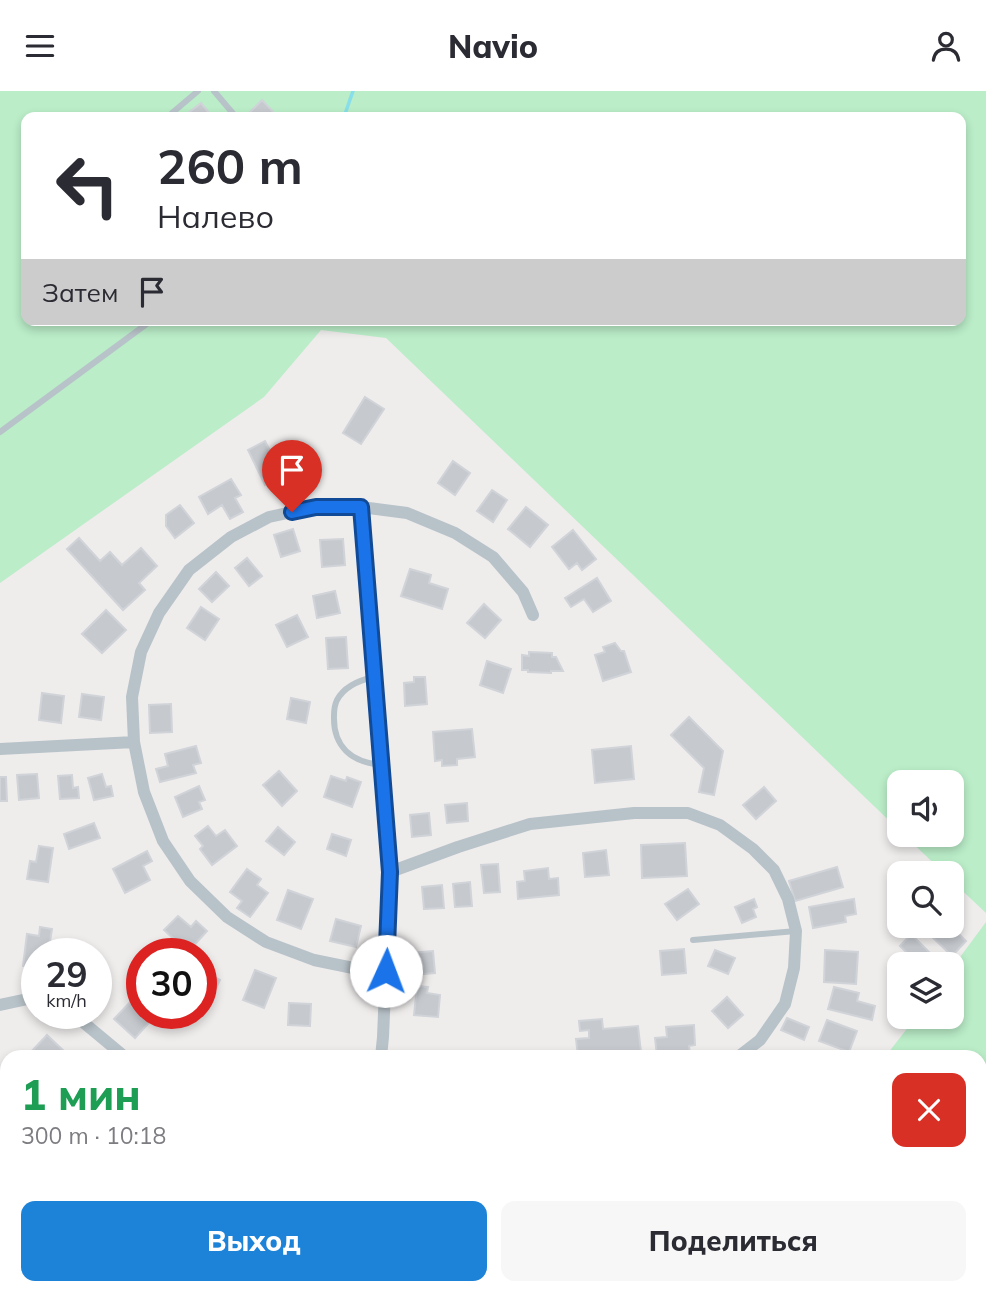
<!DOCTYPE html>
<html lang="ru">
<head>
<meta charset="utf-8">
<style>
	:root { --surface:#fff; --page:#f7f7f7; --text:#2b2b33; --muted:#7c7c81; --accent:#1d83d8 }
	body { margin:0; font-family:Mulish,sans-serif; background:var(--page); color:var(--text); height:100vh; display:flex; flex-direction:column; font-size:26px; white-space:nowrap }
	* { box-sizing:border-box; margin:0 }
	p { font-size:23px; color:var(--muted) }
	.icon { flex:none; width:38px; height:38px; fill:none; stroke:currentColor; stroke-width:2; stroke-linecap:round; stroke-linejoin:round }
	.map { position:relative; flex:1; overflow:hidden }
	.drawer { position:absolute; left:0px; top:959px; width:987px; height:245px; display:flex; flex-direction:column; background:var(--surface); border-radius:21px 21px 0 0; box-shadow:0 4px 10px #0003 }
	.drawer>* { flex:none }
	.hud { position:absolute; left:21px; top:21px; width:945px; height:214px; border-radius:14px; box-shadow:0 4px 10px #0003; background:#fff; color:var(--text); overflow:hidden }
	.buttons { position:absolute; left:887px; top:679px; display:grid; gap:14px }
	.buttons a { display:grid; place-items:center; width:77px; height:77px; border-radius:14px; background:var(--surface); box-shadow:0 4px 10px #0003; font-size:35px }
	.speed { position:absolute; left:21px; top:847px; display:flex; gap:14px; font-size:35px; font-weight:700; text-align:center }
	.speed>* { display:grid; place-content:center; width:91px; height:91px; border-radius:50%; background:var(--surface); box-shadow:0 4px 10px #0003; line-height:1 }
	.speed small { font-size:18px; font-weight:400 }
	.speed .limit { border:10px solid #d22; background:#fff; color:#111 }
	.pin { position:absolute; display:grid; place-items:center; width:60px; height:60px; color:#fff; margin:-72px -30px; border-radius:50% 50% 50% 0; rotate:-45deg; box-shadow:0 0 7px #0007 }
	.pin .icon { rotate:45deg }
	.me { position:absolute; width:77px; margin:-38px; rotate:2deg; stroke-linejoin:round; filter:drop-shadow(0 0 5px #0008) }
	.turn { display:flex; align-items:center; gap:24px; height:147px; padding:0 21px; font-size:32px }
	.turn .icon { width:91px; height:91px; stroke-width:2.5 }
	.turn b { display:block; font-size:49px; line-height:60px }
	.then { display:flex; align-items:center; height:66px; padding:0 21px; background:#0003; gap:14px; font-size:26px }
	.round { display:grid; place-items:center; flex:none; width:74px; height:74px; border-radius:14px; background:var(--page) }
	.overview { display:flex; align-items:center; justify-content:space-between; height:119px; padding:0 21px }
	h1 { font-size:42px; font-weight:800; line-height:52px; color:#1e9e55 }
	.cta { display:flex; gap:14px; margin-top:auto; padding:14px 21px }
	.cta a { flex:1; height:80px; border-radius:14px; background:var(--accent); color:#fff; font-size:28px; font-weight:800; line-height:80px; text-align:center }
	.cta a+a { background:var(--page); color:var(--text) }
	header { display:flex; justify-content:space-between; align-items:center; height:91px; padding:0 21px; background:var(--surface); font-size:32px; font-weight:800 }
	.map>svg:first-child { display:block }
	.green { fill:#baedc8; fill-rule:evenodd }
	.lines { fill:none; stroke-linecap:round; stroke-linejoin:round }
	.stream { stroke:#88dfe9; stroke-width:3.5 }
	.building { fill:#c6cacf; stroke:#d0d3d8; stroke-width:2 }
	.service { stroke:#b8c3c9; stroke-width:6 }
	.minor { stroke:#b8c3c9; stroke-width:12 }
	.route-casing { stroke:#114b97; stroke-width:18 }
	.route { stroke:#1a73e8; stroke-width:12 }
</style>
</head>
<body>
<header><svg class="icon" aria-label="menu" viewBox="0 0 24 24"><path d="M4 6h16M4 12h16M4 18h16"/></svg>Navio<svg class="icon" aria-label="person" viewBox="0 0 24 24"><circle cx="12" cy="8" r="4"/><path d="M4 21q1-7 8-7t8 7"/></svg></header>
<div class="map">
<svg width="986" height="1204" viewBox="0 0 986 1204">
	<rect width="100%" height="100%" fill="#efecec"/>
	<path class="green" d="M0,0H986V822L952,790V782H944L904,744H952V691H900L899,739L386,247L321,239L264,306L0,492ZM26,26H961V229H26Z
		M986,831V1204H768L762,1197H980V966H885L916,926H952V877Z"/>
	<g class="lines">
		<path class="stream" d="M344,26L353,0"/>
	</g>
	<path class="building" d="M262,9L278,26H251L248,23Z
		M201,12L210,23L207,26H183Z
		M365,306L384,318L361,353L343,342Z
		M265,350L283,385L265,394L248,359Z
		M453,370L470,382L455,404L438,392Z
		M231,388L241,404L235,407L243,421L230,428L222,414L208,423L199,406Z
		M492,399L507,409L493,431L477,420Z
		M180,414L194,432L175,447L166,435V424Z
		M526,416L548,434L530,456L508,438Z
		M293,438L300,460L281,466L274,444Z
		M573,439L596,468L582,479L577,472L569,478L552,456Z
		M79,447L100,470L110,461L122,474L141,457L157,475L139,492L145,499L123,519L67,458Z
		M343,448L345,474L322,476L320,449Z
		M247,467L262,485L249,495L235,477Z
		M410,478L431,484L429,492L448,498L442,518L401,505Z
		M216,481L229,495L212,511L199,498Z
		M597,487L611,510L593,521L584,508L571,516L565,507Z
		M335,500L340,522L317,527L313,505Z
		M484,513L501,529L485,547L467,532Z
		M201,516L219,528L205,549L187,537Z
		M106,519L126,539L102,562L82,543Z
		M297,524L308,546L287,556L276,534Z
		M346,546L348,577L328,578L326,547Z
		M615,552L621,560H624L631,581L603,590L595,564L605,561L603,556Z
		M529,561L552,562V566H556L563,580H551V582L528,581V579H522V564L529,565Z
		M487,570L511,578L503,602L480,594Z
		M414,586H425L427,613L405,615L404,592L414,591Z
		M42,602L64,605L61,632L39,629Z
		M82,603L104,606L101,629L79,626Z
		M291,607L310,611L306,632L287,628Z
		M171,613L172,641L150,642L149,614Z
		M689,626L723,660L714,704L699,701L704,677L671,644Z
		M472,638L475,666L457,668V674L442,675V669L435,670L433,641Z
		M196,655L201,672L193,674L196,682L160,691L156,678L168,675L165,663Z
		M631,655L634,688L595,692L592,659Z
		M279,680L297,700L282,715L263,694Z
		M37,683L39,707L19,709L17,684Z
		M102,683L106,696L111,695L113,705L94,709L88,687Z
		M72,684L73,697L78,696L79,707L60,708L58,685Z
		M331,685L346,690L347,686L361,691L352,716L324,706Z
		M0,686H6L7,710H0Z
		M199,695L205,709L199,711L202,718L183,726L175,706Z
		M764,696L776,710L756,728L743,714Z
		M467,712L468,730L447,732L445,714Z
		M429,722L431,744L412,746L410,724Z
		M94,732L100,747L69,758L64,743Z
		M208,735L216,745L225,739L237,755L212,774L200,758L203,755L195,745Z
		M278,736L295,751L284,764L266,750Z
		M332,743L351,749L346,765L327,758Z
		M685,752L687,785L642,787L641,754Z
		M39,755L53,757L48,791L27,788L30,770L36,771Z
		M606,759L609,784L585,786L583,762Z
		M147,760L152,770L143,775L150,789L125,802L113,778Z
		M498,773L500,801L484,802L481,774Z
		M837,776L843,796L795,810L789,790Z
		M548,777L549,788L558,787L559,804L518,808L517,791L525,790L524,780Z
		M247,778L261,788L257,794L268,802L250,826L237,817L242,810L230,801Z
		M470,791L472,815L455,816L453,793Z
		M442,794L444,817L424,818L422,796Z
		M688,798L699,813L677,829L665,813Z
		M288,799L313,808L301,838L277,829Z
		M754,808L757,816L753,818L756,826L742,832L735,816Z
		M854,808L856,823L845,825L846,831L813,837L809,816Z
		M178,825L191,836L196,830L207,840L188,861L164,839Z
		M336,828L361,835L356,856L330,850Z
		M931,835H951L966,850L952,865L926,840Z
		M40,836L52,838L48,863H37V877L23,875L27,843L39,845Z
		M911,843L932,864L922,873H918L900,855Z
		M684,858L686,882L662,884L660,860Z
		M715,859L735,867L728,883L708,875Z
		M825,859L858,861L856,893L824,891Z
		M433,860L435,882L413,884L410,862Z
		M897,878H900V926H912L911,928L891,926Z
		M201,879L220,889L206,917L201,915Z
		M255,879L276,887L264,917L243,909Z
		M417,895L428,896L427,902L440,904L438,926L414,924Z
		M834,896L859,902L857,910L875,915L872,929L828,918Z
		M135,906L142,913V922H152L155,925L135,947L114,928Z
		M727,906L743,924L728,937L712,920Z
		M289,912L311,913L310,935L288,934Z
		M787,927L809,936L804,949L781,939Z
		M602,928L603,938L638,935L641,961L596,966H578L576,948L589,947V939L580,940L579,930Z
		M827,929L857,940L849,961L819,950Z
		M694,934L695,954L689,955L690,963L657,965L655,947L667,946L666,936Z
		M47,944L66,962L61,966H32L29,963Z
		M5,1138L7,1140V1162L0,1156V1144Z
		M63,1197H93L90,1202L82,1198L79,1204Z
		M117,1197H145L143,1204H125V1201L117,1199Z
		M407,1197H452V1204H407Z
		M488,1197H509V1204H488Z
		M703,1197H729L728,1204H702Z"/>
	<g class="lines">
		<path class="service" d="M214,0L236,26
			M172,22L198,0
			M0,341L152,229
			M374,586C360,589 344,596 337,609C335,613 334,620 334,625C333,656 352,671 381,674
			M693,849L796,840
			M0,1115L7,1110"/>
		<path class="minor" d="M361,416L390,781L383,946L381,966
			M0,658L134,651
			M390,781L458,756L530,733L634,722H688L720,734L753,758L774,779L788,808L796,840L794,877L785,913L760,949L738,966
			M386,880L358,878L314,869L266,851L227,826L190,790L163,750L144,701L134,651L132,606L141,561L159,522L189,479L231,446L269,426L316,416H361L407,422L455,442L493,466L523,501L533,524
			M0,914L37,906
			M72,922L125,966
			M0,1194L16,1204
			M302,1204L305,1197"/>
	</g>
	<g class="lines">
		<g class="route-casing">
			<path id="route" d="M292,421L316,416H361L390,781L386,880"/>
		</g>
		<use href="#route" class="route"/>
	</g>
</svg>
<div class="buttons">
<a><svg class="icon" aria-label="sound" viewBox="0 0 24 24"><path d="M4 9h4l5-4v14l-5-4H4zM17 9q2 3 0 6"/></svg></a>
<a><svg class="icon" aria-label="search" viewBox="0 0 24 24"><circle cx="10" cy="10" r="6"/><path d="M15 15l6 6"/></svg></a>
<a><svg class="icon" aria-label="layers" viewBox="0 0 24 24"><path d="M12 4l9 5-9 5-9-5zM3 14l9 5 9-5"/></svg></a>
</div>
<div class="speed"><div>29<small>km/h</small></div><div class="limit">30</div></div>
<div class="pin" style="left:292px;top:421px;background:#d93025"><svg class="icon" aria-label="arrive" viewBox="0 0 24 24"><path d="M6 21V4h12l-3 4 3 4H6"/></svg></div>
<svg class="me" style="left:386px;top:880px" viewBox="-20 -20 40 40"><circle r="19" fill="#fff"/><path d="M0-13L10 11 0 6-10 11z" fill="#1a73e8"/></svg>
<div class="hud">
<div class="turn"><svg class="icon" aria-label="left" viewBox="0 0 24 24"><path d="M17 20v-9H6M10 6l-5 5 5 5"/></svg><div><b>260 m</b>Налево</div></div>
<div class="then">Затем<svg class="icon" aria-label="arrive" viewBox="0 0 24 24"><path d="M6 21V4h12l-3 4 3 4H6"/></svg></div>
</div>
<section class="drawer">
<div class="overview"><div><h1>1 мин</h1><p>300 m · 10:18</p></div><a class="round" style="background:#d93025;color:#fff"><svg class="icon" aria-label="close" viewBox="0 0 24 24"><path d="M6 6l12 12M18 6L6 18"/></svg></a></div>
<div class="cta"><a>Выход</a><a>Поделиться</a></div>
</section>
</div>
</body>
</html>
